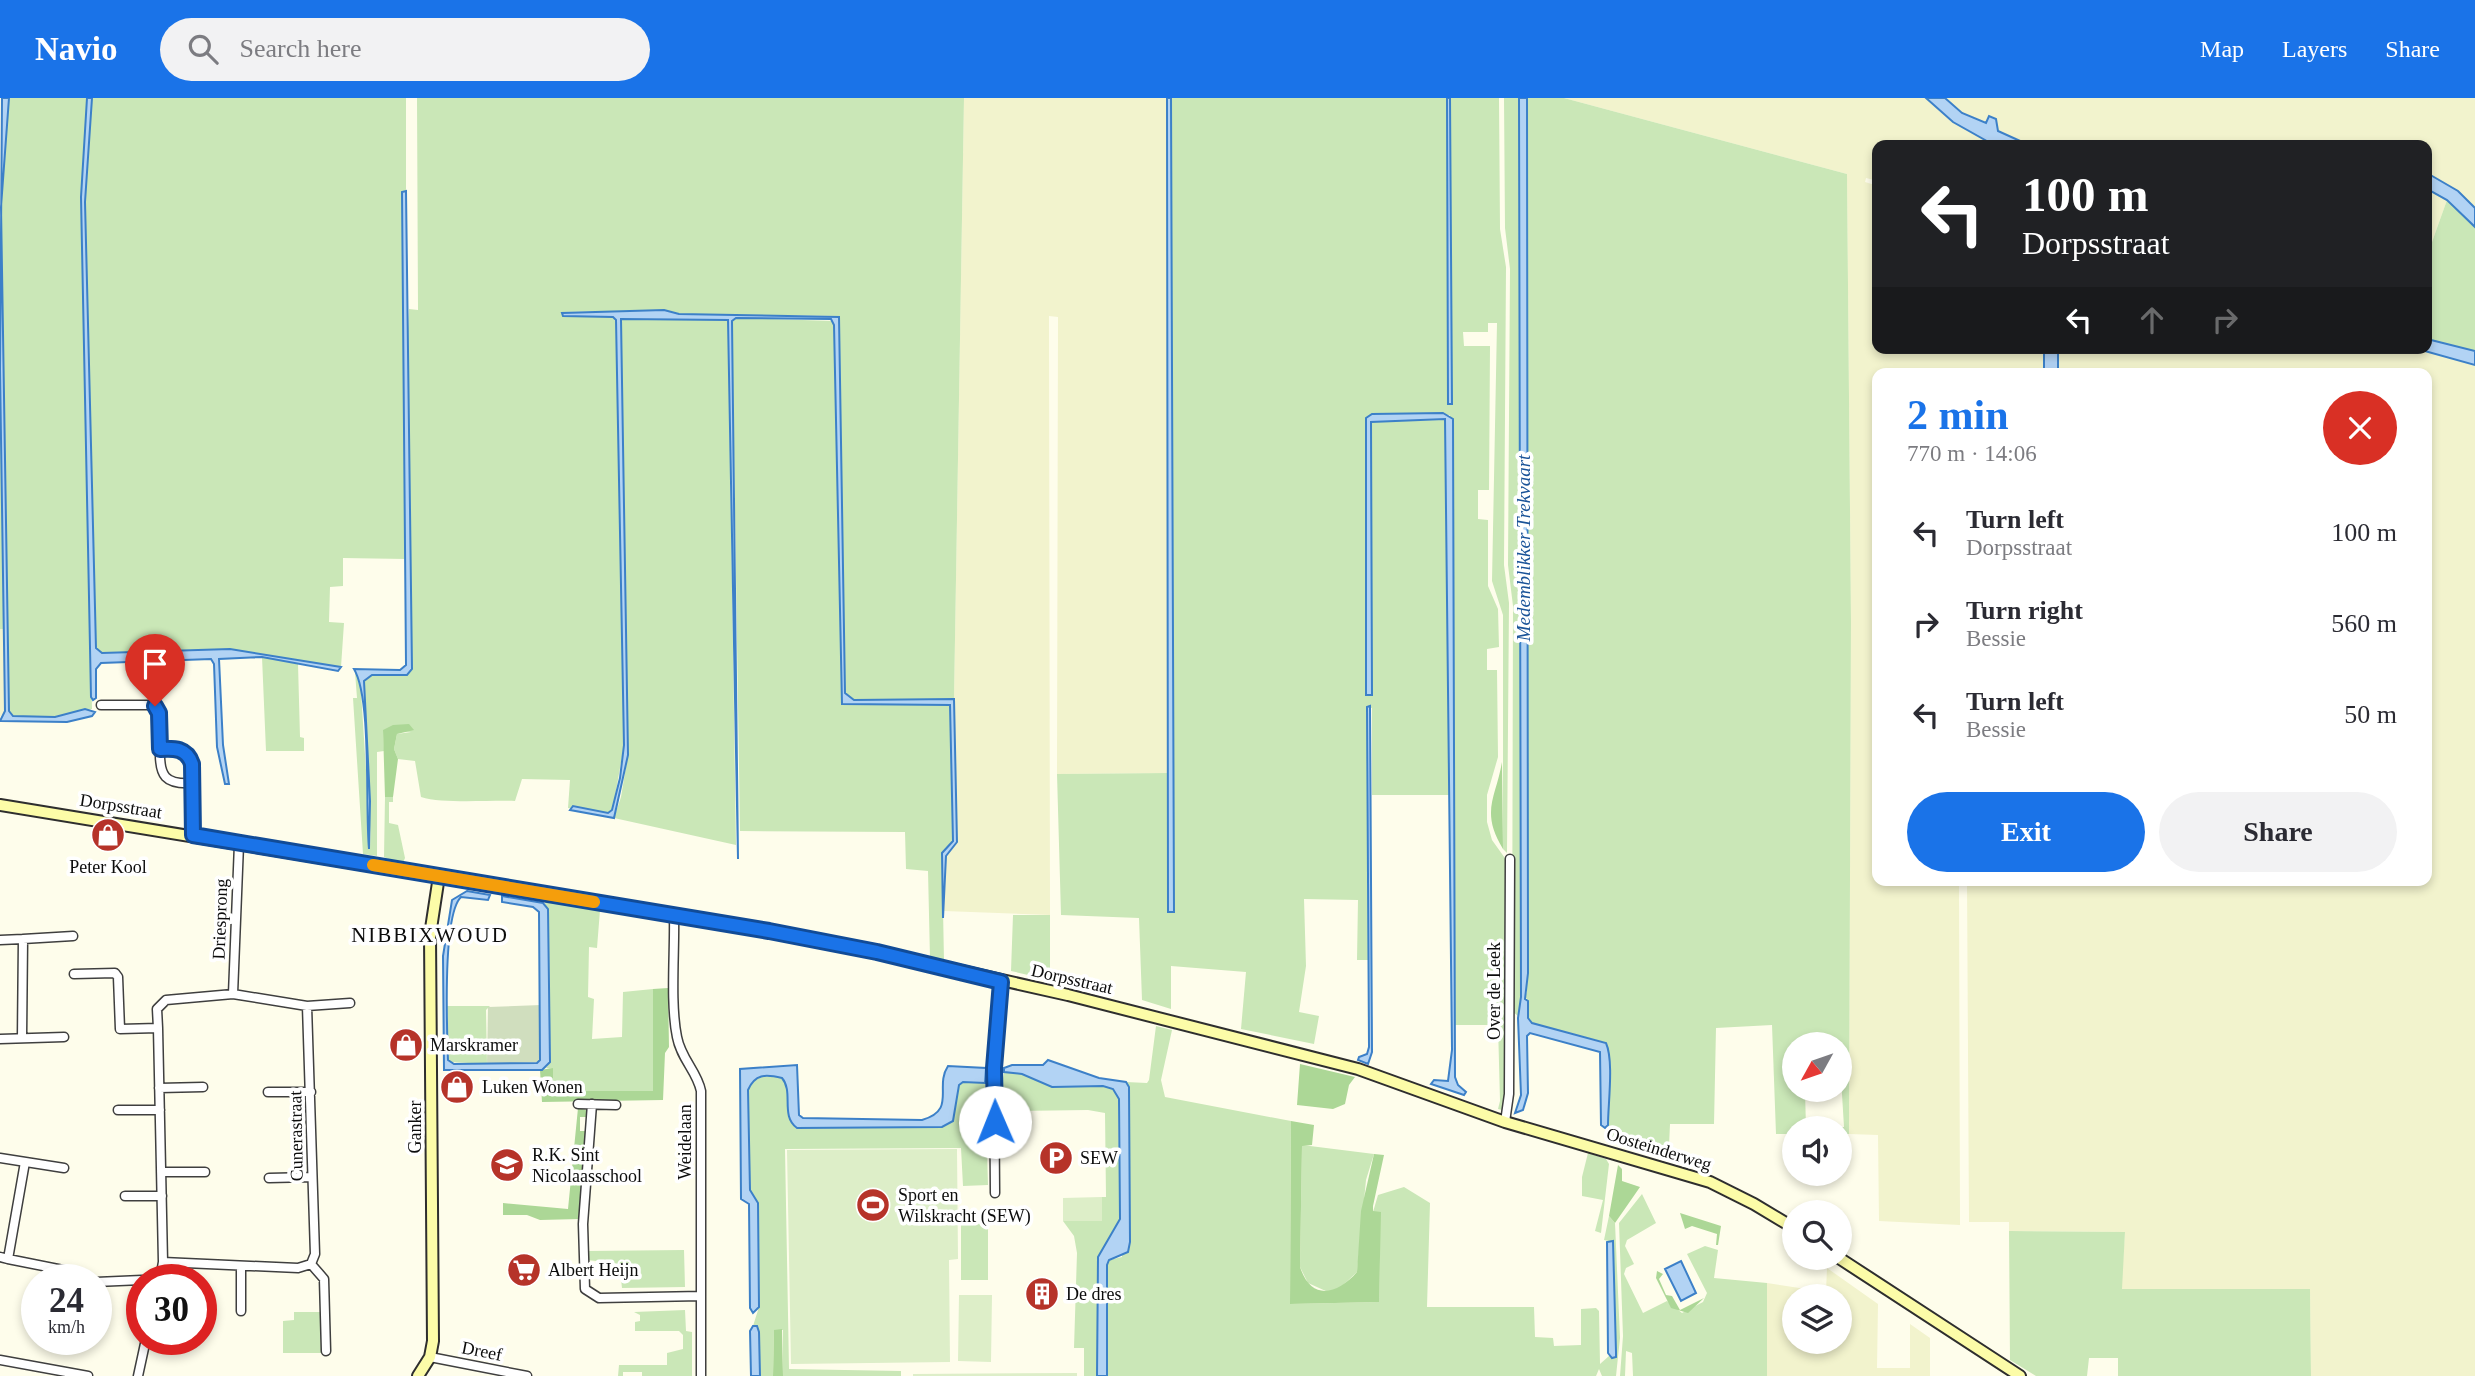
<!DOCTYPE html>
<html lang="en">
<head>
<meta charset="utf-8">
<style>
	:root { --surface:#fff; --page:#f2f2f3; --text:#2b2b33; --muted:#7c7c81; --accent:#1a73e8 }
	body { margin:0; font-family:Georgia,serif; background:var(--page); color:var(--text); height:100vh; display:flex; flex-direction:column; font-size:26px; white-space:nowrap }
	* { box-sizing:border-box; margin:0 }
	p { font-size:23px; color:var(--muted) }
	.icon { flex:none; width:38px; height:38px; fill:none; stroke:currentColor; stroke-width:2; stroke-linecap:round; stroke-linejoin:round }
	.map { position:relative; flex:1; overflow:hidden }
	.panel { position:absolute; left:1872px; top:270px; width:560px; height:518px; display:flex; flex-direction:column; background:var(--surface); border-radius:14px; box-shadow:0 4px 10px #0003 }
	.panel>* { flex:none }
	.banner { position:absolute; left:1872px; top:42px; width:560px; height:214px; border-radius:14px; box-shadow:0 4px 10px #0003; background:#202124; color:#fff; overflow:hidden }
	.needle { width:46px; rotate:230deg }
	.fabs { position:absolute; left:1782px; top:934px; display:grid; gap:14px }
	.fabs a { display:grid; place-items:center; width:70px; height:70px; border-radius:50%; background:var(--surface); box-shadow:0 4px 10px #0003; font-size:35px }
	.speed { position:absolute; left:21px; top:1166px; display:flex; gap:14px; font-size:35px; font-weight:700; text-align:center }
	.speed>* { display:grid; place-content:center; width:91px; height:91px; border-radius:50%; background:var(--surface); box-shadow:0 4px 10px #0003; line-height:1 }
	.speed small { font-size:18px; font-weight:400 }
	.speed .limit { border:10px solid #d22; background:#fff; color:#111 }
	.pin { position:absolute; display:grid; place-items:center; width:60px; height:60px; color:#fff; margin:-72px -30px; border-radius:50% 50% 50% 0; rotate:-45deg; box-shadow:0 0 7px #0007 }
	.pin .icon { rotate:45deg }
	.me { position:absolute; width:77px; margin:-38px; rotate:359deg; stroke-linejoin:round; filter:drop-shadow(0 0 5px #0008) }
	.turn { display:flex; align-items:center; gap:24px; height:147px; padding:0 35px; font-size:32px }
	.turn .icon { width:91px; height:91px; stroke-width:2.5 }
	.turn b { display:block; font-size:49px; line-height:60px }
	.lanes { display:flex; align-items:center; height:66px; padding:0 35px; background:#0003; justify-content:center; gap:35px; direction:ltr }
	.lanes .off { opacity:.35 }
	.round { display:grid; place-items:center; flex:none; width:74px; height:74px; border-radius:37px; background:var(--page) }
	.headline { display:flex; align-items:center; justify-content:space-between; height:119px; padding:0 35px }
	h1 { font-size:42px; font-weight:700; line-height:52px; color:var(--accent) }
	.action { display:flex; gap:14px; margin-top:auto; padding:14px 35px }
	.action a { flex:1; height:80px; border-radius:42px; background:var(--accent); color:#fff; font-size:28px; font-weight:700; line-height:80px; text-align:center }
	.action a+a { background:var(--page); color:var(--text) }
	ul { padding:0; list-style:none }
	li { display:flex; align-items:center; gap:21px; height:91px; padding:0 35px }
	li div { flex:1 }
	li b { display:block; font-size:26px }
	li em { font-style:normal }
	header { display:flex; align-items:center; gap:42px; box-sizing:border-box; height:98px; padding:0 35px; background:var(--accent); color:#fff }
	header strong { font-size:33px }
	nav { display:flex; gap:38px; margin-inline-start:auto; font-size:24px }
	.search { width:490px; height:63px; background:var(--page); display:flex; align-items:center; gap:18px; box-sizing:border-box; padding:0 24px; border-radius:38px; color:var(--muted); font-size:26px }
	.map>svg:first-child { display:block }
	.farmland { fill:#f2f3cd; fill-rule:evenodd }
	.green { fill:#cae7b7; fill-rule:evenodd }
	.forest { fill:#acd796 }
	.cemetery { fill:#d0debe }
	.pitch { fill:#ddeec8 }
	.water { fill:#b2d3f4; stroke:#3c80c8; stroke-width:2 }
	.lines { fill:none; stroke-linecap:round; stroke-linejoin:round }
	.street-casing { stroke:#3f3f3f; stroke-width:11 }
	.secondary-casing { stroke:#2e2e2e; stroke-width:14 }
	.street { stroke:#fff; stroke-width:8 }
	.secondary { stroke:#fcfca8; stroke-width:10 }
	.route-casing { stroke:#114b97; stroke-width:18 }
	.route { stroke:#1a73e8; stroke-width:12 }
	.slow { stroke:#f59e0b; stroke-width:12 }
	.labels { text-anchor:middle; stroke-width:7; stroke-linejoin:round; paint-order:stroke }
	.street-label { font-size:18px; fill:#0c0c0c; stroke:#fff }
	.poi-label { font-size:18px; fill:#0c0c0c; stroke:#fff; text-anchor:start }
	.water-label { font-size:19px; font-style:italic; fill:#1a5398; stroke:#fff }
	.quarter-label { font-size:21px; letter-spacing:2px; fill:#0c0c0c; stroke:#fff }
</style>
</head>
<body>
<header>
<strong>Navio</strong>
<div class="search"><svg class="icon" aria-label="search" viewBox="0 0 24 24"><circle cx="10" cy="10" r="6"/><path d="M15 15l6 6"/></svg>Search here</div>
<nav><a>Map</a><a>Layers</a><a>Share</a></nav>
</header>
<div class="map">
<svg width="2475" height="1278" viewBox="0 0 2475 1278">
	<rect width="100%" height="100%" fill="#fefdeb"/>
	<path class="farmland" d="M964,0H1167L1168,675L1057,676L1058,219L1049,218L1050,817L944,813L946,758L957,744L954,601Z
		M1564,0H1926L1953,24L1994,47H1878V83L1866,80L1865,84L1878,88V250H2044V275H1878V782H1959L1960,1127L1879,1123L1878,1037L1849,1036L1851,523L1847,76Z
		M1945,0H2475V110L2458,93L2427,75V47H2184L2170,44L2029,47L1998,33L1989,18L1987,25L1963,15Z
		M2427,91L2447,102L2427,158Z
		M2058,250H2415L2475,267V1278H2311L2310,1191H2121L2125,1134L2009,1133V1124H1969L1967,782H2427V275H2058Z
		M0,531H4L5,613L0,619Z
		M1827,1170L1878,1206L1877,1270H1910V1226L1930,1240V1278H1767V1185L1826,1194ZM1794,1199H1839V1244H1794Z"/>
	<path class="green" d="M9,0H87L81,99L92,611L55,619L13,618L9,613L1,109Z
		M92,0H406V93L402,94L406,461L343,460V488L330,489L329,524L344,525L341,569L230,551L101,555L95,550L85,104Z
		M417,0H964L954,601L854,602L845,595L838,218L679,216L665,212L562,214L563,218L613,219L616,225L624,647L613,710L608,715L568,710L570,682L522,681L515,703C489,702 443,706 421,699L415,663L398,661L394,651L397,636L411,634L383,632L384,653L377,654V758L363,756L353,600H357L355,574L360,578L371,751L364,583L372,577L405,578L412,571L408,231L409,211L418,212Z
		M1171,0H1447L1448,305L1451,306L1450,0H1499L1500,131L1506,169L1504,467L1509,505L1507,755L1503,751V517L1492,483L1497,225H1488V234H1463L1464,248H1490L1489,392H1478V421L1488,422V488L1498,511L1499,549L1487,551V572H1497L1498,659L1487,697V724L1492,742L1507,763L1506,1013L1498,1011L1500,1003L1498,927H1455L1450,317L1372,316L1366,321L1367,598L1372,597L1371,323L1446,322L1449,697H1372V610L1367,609L1369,862H1357L1358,802L1304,801L1306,868L1299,914L1319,918L1314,946L1241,931L1246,874L1171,868V911L1142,902L1139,820L1061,817L1057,676L1168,675V814H1174Z
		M1504,0H1519L1521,899L1518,918L1512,913L1513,508L1508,467L1510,171L1505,130Z
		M1527,0H1564L1847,76L1851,523L1849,1036H1839V1031H1794V1036H1776L1772,927L1716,930L1714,1026H1670L1669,1048L1604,1039L1608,1027L1607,948L1604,944L1532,925L1528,921V903L1525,898L1527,894ZM1794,947H1839L1844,1029L1806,1030L1805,992H1794Z
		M2447,102L2475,129V253L2427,241V158Z
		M621,220L728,222L736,747L614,720L621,699L628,657Z
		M736,220L834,223L842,606L948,605L951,608L953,743L944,752L942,759L944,863L930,860L928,773L906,771L905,734L740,733L732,222Z
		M0,272L4,531H0Z
		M262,559L298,566L300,639L304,640V653H266Z
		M385,699H393V704H389V725L398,727L405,760L402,767L384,759Z
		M544,802L600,812L597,850L589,849L588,899L594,901L592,941L622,939L623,894L653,891V993H553V971L546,970L550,964L548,815Z
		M1013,817H1050V882L1011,873Z
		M447,908H490L486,912L487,966L449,964Z
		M1156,928L1172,932L1161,982L1165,999L1291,1023L1290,1206L1379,1204L1380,1114H1373L1378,1097L1404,1089L1430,1105L1427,1209H1534L1535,1239L1553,1240L1554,1248L1581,1247V1211L1596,1210L1599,1213L1600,1266L1609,1258L1616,1259V1254L1613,1144L1604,1142L1609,1118L1615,1125L1620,1240L1616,1278H1602L1599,1271L1596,1278H1108L1107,1167L1109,1162L1122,1159L1129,989L1126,984L1147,985L1149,982Z
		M1004,974L1022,976L1052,989L1103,988L1113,991L1118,997L1120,1121L1098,1159L1097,1278H1084V1250H1074L1077,1155L1074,1138L1063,1123H1102V1099H1106L1105,1015L1088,1012L1009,1013L999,1005Z
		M758,978L781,979C794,994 783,1015 797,1030L942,1029L949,1026L959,987L963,984L985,985L988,1087L963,1088L961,1050L785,1051L789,1271L901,1273V1278H783V1232H774L773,1278H760L759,1234L757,1228H753L759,1209L758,1105L750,1092L748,992L752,982Z
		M1302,1047L1374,1056L1366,1082L1357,1174L1340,1190L1328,1194L1308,1185L1300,1169Z
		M1588,1055L1606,1061L1609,1066L1601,1135L1595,1133L1603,1102L1582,1098V1079Z
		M1642,1096L1656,1125L1627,1142L1625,1148L1634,1166L1626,1170L1624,1176L1643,1215L1667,1203L1682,1215L1703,1204L1707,1195L1687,1156L1705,1148L1718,1152L1714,1180L1767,1185V1278H1633L1632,1255L1626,1253L1625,1278H1620L1623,1238L1619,1125Z
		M961,1123H988V1182H961Z
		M2009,1133L2125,1134L2122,1191H2310L2311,1278H2118V1260H2089L2087,1278H2036L2010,1262Z
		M684,1152L685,1189L622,1190L620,1172L615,1165L587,1162V1153Z
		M685,1212L686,1233L692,1234V1278H642V1274H623V1278H618L619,1267H667V1255L683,1251V1237L679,1233H635V1224L640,1223V1217L634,1214Z
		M294,1214H320L321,1255H283V1223L294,1222Z"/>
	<path class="forest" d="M409,626L414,632L397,636L394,651L398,661L393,699H385L383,632L393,627Z
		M1502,664L1503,751C1480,713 1496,700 1502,664Z
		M668,890L669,949L665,955L663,1002L542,1004L540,972L553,970V993H653V891Z
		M1300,966L1355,979L1349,987L1345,1006L1333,1011L1297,1007Z
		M578,1010L586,1012L587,1019H580V1033H588L579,1121L540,1122L527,1117H503V1105L568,1111Z
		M1291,1023L1314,1027L1312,1047L1302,1048L1300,1169C1311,1203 1337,1197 1357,1174L1361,1113L1374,1056L1384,1057L1373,1108V1113L1381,1114L1379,1204L1290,1206Z
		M1618,1067L1622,1071V1083L1640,1089L1615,1125L1609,1118Z
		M1680,1115L1721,1128L1718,1147H1716L1717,1136L1692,1128L1685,1131Z
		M1657,1173L1663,1176L1659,1181L1666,1197L1672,1198L1680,1212L1704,1200L1688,1215L1671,1210L1656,1180Z
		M782,1231L783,1278H773L774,1232Z"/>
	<path class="cemetery" d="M541,907L539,964L487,966L488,909Z"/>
	<path class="pitch" d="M957,1051L958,1161L949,1162L950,1264L791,1266L787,1052Z
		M1102,1099V1123H1063V1100Z
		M959,1197H992L991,1264L958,1263Z
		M1077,1275V1278H913V1276Z"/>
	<path class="water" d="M2,0H9L1,109L9,613L13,618L55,619L85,611L95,614L92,618L67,624L0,623L5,613L0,272Z
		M87,0H92L85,104L96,550L102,555L230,551L341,569L338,573L262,559L219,561L223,647L229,686H225L217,649L214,566L211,561L101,565L96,571V600L93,602L91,599L81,99Z
		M1167,0H1171L1174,814H1168Z
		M1447,0H1450L1452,306H1448Z
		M1519,0H1527L1528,875L1525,901L1528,903V920L1532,925L1606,945C1614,963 1608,1006 1608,1027L1605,1030L1601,1027L1600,954L1530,935L1527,938L1528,995L1523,1012L1515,1015L1521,997L1518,920L1521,899Z
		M1926,0H1945L1962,15L1986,25L1989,18L1996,21L1998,33L2029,47H1994L1953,24Z
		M2427,75L2458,93L2475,110V129L2447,102L2427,91Z
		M406,93L412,571L407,577H372L364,583L370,703L369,751C365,709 372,601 354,571L400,572L406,567L402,94Z
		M664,212L679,216L839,219L845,595L854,602L954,601L957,744L946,758L943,820L942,755L953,743L950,607L842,606L834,227L831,221L736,220L732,223L738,761L728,222L621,221L628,657L614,720L570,712L573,708L608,715L612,712L620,680L624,647L616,222L613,219L563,218L562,215Z
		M2427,241L2475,253V267L2414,250H2427Z
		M2044,250H2058V275H2044Z
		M1443,315L1453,321L1455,979L1458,987L1466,994L1464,997L1431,986L1434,982L1448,983L1452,952L1445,321L1371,324L1372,597H1366V320L1372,316Z
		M1370,608L1372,954L1368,966L1358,962L1359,959L1367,956L1369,949L1367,609Z
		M467,793L490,797L488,802L461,799C442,817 447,933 448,962L454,966L537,965L540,962L539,814L533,809L502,804V798L543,805L548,811L550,964L542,972H444L443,858L452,802Z
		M1048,962L1099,980L1126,984L1129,989L1130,1144L1128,1154L1109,1162L1107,1167V1278H1097L1098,1159L1120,1121L1119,1001L1113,991L1103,988L1052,989L1022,976L1004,974V970L1012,967H1043Z
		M797,967L799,1017L803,1020L922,1022C957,1012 934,989 948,968L986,970L985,985L963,984L959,987L953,1023L942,1029L797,1030C780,1018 794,994 782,980C765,976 755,976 748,992L750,1092L758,1105L759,1209L753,1215L750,1210L749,1106L741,1101L740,971Z
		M1613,1143L1616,1254V1259L1612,1260L1608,1255L1607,1144Z
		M1681,1163L1696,1195L1681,1203L1665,1171Z
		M753,1228H757L759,1234L760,1278H751L750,1233Z"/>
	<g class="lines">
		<g class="street-casing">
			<path id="street" d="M101,607H151L158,612L160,651C175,650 187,650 192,666L193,738
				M160,651C159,678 165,687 193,685
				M674,817C675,853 670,905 677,939C681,961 697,973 701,993V1278
				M23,841L73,838
				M0,842L23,841L22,940
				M74,876L115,875L118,879L120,931L158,930L163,1164L160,1181
				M233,896L307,908L350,905
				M307,908L315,1156L311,1166
				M158,930L157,911L166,902L233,896L239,746
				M0,941L64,939
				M159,990L203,989
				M268,994H311
				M578,1006L616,1007
				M592,1006L583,1126L585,1191L599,1200L701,1198
				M118,1012H160
				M1505,1024L1509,996L1510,761
				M0,1060L64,1070
				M161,1074H205
				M269,1080L312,1079
				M995,1095L994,970L1001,884
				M125,1098H162
				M0,1159L8,1161L25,1064
				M8,1161L68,1173
				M163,1164L298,1170L311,1166
				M311,1166L324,1181L326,1253
				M96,1184L142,1182
				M241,1213V1169
				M430,1259L527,1278
				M0,1262L88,1278
				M138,1278L146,1241"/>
		</g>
		<g class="secondary-casing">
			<path id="secondary" d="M0,707L769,833L877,854L1068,897L1358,971L1505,1024L1710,1084L1754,1106L1794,1130
				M1839,1160L2020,1278
				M418,1278L430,1259L433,1243L430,837L439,778"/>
		</g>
		<use href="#street" class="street"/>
		<use href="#secondary" class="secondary"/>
	</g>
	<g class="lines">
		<g class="route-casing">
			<path id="route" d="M155,608L159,615L160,651C174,650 187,650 192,666L193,737L769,833L877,854L1001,884L994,970L995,1024"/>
		</g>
		<use href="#route" class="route"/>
		<path class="slow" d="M373,767L594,804"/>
	</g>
	<defs>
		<g id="shop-disc" transform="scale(1.75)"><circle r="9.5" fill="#b63329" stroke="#fff"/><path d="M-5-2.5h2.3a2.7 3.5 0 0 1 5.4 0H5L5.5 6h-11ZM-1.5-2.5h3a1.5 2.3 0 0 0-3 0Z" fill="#fff"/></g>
		<g id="parking-disc" transform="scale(1.75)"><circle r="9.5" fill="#b63329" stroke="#fff"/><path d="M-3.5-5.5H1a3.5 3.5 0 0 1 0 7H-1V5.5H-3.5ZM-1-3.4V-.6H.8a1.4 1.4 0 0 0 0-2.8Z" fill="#fff"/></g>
		<g id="school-disc" transform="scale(1.75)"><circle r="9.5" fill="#b63329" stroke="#fff"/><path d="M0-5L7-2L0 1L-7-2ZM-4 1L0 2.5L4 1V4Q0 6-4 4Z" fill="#fff"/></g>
		<g id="stadium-disc" transform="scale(1.75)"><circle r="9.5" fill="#b63329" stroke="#fff"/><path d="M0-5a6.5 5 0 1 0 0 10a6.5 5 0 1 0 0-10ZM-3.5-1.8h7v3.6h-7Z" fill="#fff"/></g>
		<g id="supermarket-disc" transform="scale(1.75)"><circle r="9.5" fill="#b63329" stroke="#fff"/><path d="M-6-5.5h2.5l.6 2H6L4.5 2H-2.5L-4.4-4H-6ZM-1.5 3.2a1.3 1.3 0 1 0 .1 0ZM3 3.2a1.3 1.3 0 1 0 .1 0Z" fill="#fff"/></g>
		<g id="building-disc" transform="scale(1.75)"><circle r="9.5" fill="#b63329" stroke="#fff"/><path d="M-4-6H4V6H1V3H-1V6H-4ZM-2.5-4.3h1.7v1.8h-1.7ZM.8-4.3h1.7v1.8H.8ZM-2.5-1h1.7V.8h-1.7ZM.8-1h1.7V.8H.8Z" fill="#fff"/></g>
	</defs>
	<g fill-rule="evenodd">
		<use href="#shop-disc" x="108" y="737"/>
		<use href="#shop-disc" x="406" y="947"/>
		<use href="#shop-disc" x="457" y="989"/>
		<use href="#parking-disc" x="1056" y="1060"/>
		<use href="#school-disc" x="507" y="1067"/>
		<use href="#stadium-disc" x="873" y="1107"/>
		<use href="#supermarket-disc" x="524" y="1172"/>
		<use href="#building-disc" x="1042" y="1196"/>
	</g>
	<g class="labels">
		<g class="street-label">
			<text transform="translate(121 708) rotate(9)" y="6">Dorpsstraat</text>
			<text transform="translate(220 821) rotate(-88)" y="6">Driesprong</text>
			<text transform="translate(1072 881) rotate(13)" y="6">Dorpsstraat</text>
			<text transform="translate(1494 893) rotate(-90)" y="6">Over de Leek</text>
			<text transform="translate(415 1029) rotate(-90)" y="6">Ganker</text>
			<text transform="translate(296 1038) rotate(-91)" y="6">Cunerastraat</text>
			<text transform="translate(685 1044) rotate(-90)" y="6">Weidelaan</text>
			<text transform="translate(1659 1051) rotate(17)" y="6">Oosteinderweg</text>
			<text transform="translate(482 1253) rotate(11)" y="6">Dreef</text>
		</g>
		<g class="poi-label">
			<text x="108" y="775" text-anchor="middle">Peter Kool</text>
			<text x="430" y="953">Marskramer</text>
			<text x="482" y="995">Luken Wonen</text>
			<text x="532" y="1063">R.K. Sint<tspan x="532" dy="21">Nicolaasschool</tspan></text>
			<text x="1080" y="1066">SEW</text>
			<text x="898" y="1103">Sport en<tspan x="898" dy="21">Wilskracht (SEW)</tspan></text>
			<text x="548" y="1178">Albert Heijn</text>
			<text x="1066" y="1202">De dres</text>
		</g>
		<g class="water-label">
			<text transform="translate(1523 450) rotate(-90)" y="7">Medemblikker Trekvaart</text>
		</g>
		<g class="quarter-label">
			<text x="430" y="844">NIBBIXWOUD</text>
		</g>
	</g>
</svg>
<div class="fabs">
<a><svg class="needle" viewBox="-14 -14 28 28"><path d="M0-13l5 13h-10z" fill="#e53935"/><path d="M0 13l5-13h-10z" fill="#7c7c81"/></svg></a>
<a><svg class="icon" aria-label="sound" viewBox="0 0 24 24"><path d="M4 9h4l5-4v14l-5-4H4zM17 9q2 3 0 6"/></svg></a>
<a><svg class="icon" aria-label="search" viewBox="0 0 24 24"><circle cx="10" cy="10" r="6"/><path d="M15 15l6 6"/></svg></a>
<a><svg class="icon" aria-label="layers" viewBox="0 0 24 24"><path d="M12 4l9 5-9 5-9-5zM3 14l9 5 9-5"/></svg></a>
</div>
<div class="speed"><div>24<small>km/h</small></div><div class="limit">30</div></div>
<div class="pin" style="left:155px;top:608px;background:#d93025"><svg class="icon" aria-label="arrive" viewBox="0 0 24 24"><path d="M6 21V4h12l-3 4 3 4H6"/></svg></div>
<svg class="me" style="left:995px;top:1024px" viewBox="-20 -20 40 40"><circle r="19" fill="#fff"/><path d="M0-13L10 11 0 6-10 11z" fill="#1a73e8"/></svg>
<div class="banner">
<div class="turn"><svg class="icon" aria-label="left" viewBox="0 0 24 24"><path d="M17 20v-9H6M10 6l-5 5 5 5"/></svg><div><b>100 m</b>Dorpsstraat</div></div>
<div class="lanes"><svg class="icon" aria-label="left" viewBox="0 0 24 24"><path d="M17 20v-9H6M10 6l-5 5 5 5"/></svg><svg class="icon off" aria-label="ahead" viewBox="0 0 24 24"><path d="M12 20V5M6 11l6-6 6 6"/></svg><svg class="icon off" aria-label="right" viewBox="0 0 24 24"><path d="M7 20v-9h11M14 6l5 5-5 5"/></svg></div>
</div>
<section class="panel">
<div class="headline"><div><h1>2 min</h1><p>770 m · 14:06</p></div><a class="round" style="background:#d93025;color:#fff"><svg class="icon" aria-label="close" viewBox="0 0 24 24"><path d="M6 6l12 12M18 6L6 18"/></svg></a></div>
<ul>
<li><svg class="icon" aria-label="left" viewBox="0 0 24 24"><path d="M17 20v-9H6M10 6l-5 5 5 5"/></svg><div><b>Turn left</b><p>Dorpsstraat</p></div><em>100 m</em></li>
<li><svg class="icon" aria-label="right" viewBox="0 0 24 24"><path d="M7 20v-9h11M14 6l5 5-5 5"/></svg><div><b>Turn right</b><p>Bessie</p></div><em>560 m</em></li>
<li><svg class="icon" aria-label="left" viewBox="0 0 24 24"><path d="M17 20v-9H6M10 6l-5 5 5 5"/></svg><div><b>Turn left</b><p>Bessie</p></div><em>50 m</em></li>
</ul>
<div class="action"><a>Exit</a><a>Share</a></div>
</section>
</div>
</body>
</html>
